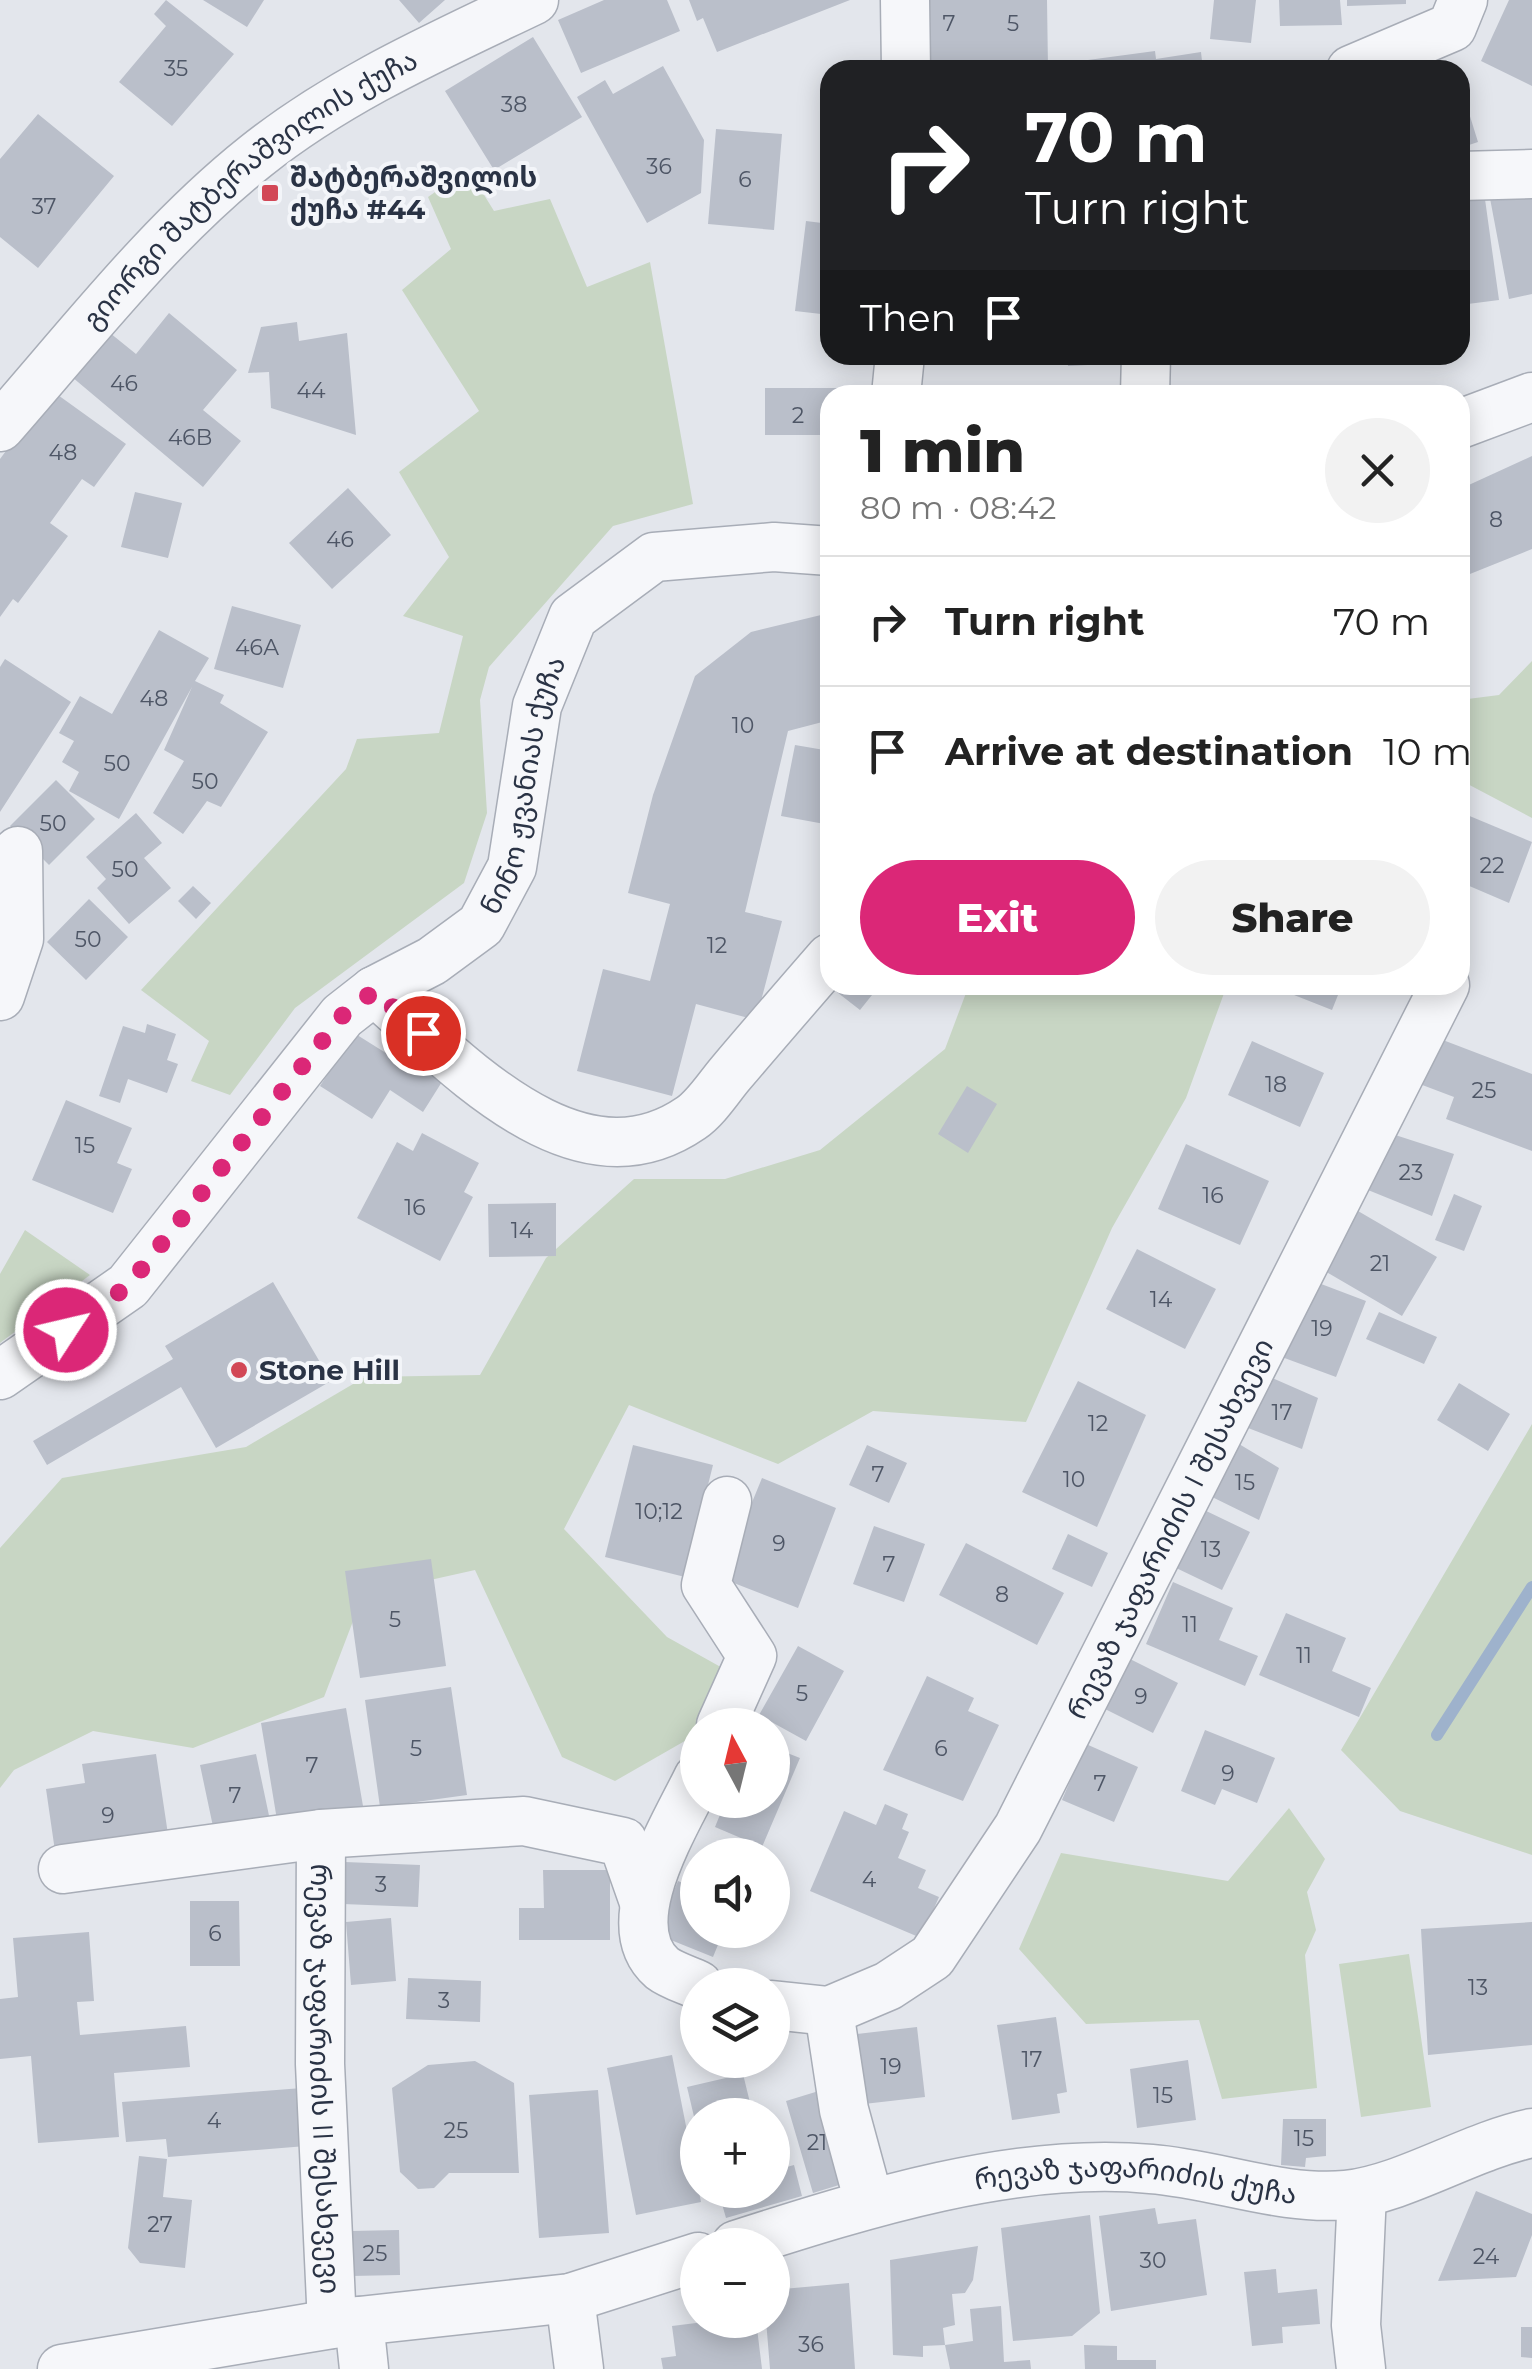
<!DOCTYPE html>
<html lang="en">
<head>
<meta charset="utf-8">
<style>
	:root { --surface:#fff; --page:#f2f2f2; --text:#222; --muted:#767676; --line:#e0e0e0; --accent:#db2777 }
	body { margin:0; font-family:Montserrat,"Noto Sans Georgian",sans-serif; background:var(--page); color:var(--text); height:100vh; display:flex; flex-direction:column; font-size:38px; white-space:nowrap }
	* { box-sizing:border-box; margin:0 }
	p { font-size:32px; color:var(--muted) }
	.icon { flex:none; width:55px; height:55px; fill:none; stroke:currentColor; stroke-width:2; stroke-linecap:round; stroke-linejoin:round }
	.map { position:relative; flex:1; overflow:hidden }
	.side { position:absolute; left:820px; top:385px; width:650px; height:610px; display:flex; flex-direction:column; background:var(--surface); border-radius:30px; box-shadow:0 5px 25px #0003 }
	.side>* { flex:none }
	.guide { position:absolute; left:820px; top:60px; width:650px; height:305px; border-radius:30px; box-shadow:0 5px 25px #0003; background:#202124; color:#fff; overflow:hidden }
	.needle { width:65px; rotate:353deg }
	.tools { position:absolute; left:680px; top:1708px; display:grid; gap:20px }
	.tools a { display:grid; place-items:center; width:110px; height:110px; border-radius:50%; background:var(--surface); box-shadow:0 5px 25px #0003; font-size:50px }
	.pin { position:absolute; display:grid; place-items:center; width:85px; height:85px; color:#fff; margin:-42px; border:5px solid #fff; border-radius:50%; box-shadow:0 2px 10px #0007 }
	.me { position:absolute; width:110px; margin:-55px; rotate:55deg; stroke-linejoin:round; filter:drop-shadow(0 0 8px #0008) }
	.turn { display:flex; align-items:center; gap:35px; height:210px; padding:0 40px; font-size:45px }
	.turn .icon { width:130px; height:130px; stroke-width:2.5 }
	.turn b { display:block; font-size:70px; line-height:85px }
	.then { display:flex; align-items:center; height:95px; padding:0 40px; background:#0003; gap:20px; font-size:38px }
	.round { display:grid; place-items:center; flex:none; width:105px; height:105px; border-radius:52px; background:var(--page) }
	.overview { display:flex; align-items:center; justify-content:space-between; height:170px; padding:0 40px }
	h1 { font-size:60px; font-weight:800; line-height:75px }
	.primary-button { display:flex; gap:20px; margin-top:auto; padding:20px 40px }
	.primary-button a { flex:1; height:115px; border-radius:60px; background:var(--accent); color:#fff; font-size:40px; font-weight:800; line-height:115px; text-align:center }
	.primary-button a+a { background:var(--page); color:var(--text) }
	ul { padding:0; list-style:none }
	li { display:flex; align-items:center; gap:30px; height:130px; padding:0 40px; border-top:2px solid var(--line) }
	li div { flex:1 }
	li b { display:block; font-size:38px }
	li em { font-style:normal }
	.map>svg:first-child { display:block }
	.green { fill:#c8d6c4 }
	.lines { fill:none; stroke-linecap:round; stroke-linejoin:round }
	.stream { stroke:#9eb2cc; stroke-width:12 }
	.building { fill:#babfca }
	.minor-casing { stroke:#a8adb7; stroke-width:51 }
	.minor { stroke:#f6f7fa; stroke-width:48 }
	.route { stroke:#db2777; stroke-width:18; stroke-dasharray:0 32.4 }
	.poi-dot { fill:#d24756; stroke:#f3f5f9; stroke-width:4 }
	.labels { text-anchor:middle; stroke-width:8; stroke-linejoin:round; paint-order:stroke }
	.number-label { font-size:22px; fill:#4e5666 }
	.poi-label { font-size:28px; font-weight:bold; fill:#2a3345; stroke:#f3f5f9; text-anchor:start }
	.street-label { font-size:28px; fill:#2a3345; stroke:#f3f5f9 }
</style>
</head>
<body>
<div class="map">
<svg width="1532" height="2369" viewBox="0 0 1532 2369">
	<rect width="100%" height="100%" fill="#e3e6ec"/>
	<path class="green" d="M468,169L494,211L550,199L587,287L650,262L693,504L613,526L489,667L480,700L487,813L464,883L295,1008L230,1095L191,1081L209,1041L141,990L346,769L357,739L439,733L463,636L403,616L449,557L399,472L479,411L402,290L451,249L428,197Z
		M1532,661V818L1460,780V700L1499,695Z
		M969,985H1227L1186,1098L1112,1228L1026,1422L873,1411L778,1464L629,1405L564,1529L667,1637L735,1675L708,1725H698L697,1734L615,1781L562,1757L475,1570L363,1595L324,1697L193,1748L93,1731L14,1770L0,1788V1548L62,1478L246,1447L365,1377L480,1375L546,1258L634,1179H725L820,1150L945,1049Z
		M25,1230L90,1275L0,1343V1274Z
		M1532,1424V1855L1400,1811L1341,1750Z
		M1289,1808L1325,1859L1307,1892L1316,1930L1305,1955L1317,2088L1222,2099L1199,2020L1086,2024L1019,1949L1061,1853L1228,1881Z
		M1409,1954L1431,2107L1361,2117L1339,1964Z"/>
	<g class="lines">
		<path class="stream" d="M1437,1735L1532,1587"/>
	</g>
	<path class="building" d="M166,0L234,54L172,126L119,82L166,26L154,14Z
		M203,0H264L247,27Z
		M399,0H445L419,23Z
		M604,0H667L680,31L581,73L558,20Z
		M689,0H850L717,52L703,18L697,21Z
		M920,0H1047L1048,69L917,70Z
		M1214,0H1256L1251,43L1210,39Z
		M1279,0H1340L1342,25L1280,26Z
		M1347,0H1406V4L1347,6Z
		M1509,0H1532V86L1481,61Z
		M533,37L582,117L494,170L445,91Z
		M1155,51L1156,59L1201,52L1203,70H1074L1073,62Z
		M663,66L704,140L701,193L647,223L577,97L605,80L613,94Z
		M1460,84L1478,142L1460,148Z
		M38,114L114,176L38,268L0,237V159Z
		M716,129L782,134L774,230L708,224Z
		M1532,185V294L1509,299L1489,193Z
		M1484,192L1499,300L1460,305V196Z
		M806,221L830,224V315L795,311Z
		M169,313L237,370L203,410L241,441L203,487L72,377L110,333L136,354Z
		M297,322L299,341L347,333L356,435L271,408L269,372L248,373L261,327Z
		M1067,355H1126V363L1068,366Z
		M765,388H870V395H830V435H765Z
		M51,390L126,444L94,487L82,479L50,523L68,536L18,603L13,599L0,617V459Z
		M1532,456V549L1460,578V489Z
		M348,488L391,535L332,589L289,543Z
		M135,492L182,503L168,558L121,547Z
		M232,606L301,625L283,688L214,669Z
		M821,615L830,644V720L788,731L745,912L782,921L756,1020L696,1004L672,1096L577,1071L603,969L650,981L670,904L628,893L653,795L695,676L751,632Z
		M159,630L209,658L195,681L224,695L220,703L268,732L221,807L207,801L183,834L153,813L184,761L164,750L192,687L119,819L69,791L79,772L62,762L74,741L59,733L80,696L112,714Z
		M5,659L71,702L0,812V667Z
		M795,745L830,751V825L781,816Z
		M56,780L95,819L49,865L10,826Z
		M1460,812L1532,842L1509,903L1460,882Z
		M136,813L162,843L144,858L171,888L129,924L97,888L106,879L86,857Z
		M193,886L211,903L196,919L178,901Z
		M89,899L128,937L86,980L47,942Z
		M836,985H880L860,1010L833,989Z
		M1269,985H1342L1332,1010Z
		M147,1024L176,1034L167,1060L178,1064L167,1093L128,1079L120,1103L99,1096L123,1026L145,1033Z
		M354,1033L397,1060L403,1050L445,1077L423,1112L390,1090L372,1119L320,1086Z
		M1435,1037L1532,1074V1151L1446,1119L1454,1097L1417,1083Z
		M1252,1041L1324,1073L1300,1127L1228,1095Z
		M967,1086L997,1104L968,1153L938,1134Z
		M66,1100L132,1128L117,1163L132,1169L113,1213L32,1180Z
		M1386,1132L1454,1154L1432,1216L1368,1190Z
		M422,1133L479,1163L464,1192L473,1197L440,1261L357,1218L397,1142L413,1151Z
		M1186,1144L1269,1181L1240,1245L1158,1209Z
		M1454,1194L1482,1206L1464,1251L1435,1240Z
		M556,1203V1256L489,1257L488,1204Z
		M1358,1211L1437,1257L1402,1316L1323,1270Z
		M1137,1249L1216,1289L1185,1349L1106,1309Z
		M1308,1279L1366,1301L1336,1377L1279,1356Z
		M273,1282L331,1381L216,1448L181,1387L47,1465L33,1441L173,1359L165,1346Z
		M1379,1312L1437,1337L1424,1364L1366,1339Z
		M1268,1376L1318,1398L1302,1449L1243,1426Z
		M1078,1381L1146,1415L1097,1527L1022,1492Z
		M1459,1383L1510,1414L1488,1451L1437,1420Z
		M1239,1444L1279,1468L1259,1520L1208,1495Z
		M633,1445L713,1465L685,1577L605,1557Z
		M867,1445L907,1463L889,1503L849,1485Z
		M762,1478L836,1508L798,1608L721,1578Z
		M1200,1508L1250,1532L1222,1590L1172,1566Z
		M874,1526L925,1544L904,1602L853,1584Z
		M1068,1534L1108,1553L1092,1587L1052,1569Z
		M966,1543L1064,1593L1037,1645L939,1595Z
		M431,1559L446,1666L360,1678L345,1571Z
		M1173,1582L1233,1608L1219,1640L1258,1656L1245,1686L1146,1644Z
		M1286,1613L1346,1638L1332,1671L1371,1688L1359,1717L1259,1675Z
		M798,1646L844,1671L806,1741L759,1715Z
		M1130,1659L1178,1683L1153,1733L1105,1709Z
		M927,1676L974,1698L968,1711L999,1725L963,1801L883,1770Z
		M451,1687L467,1795L380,1807L365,1700Z
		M346,1708L363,1806L277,1820L261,1723Z
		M1205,1730L1275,1758L1257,1803L1222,1789L1215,1805L1181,1791Z
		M1086,1744L1138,1767L1114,1822L1062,1800Z
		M772,1747L800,1758L762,1847L715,1827L726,1800H772Z
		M156,1754L169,1841L56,1858L46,1789L85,1783L82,1764Z
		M256,1754L271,1825L215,1836L200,1765Z
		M885,1804L908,1814L902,1829L909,1832L898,1858L926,1870L918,1888L939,1897L921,1938L810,1891L844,1811L876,1825Z
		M345,1862L420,1865L418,1907L343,1904Z
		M543,1870H610V1940H519V1908H544Z
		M678,1881L698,1889V1930H724L713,1957L656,1934Z
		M190,1901H239L240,1966H190Z
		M391,1918L396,1981L351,1985L346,1922Z
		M1532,1922V2045L1428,2055L1421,1929Z
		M89,1932L94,2001L77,2002L80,2035L186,2026L190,2067L114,2073L119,2137L38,2143L31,2056L0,2059V1999L18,1997L13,1938Z
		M408,1978L481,1981L480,2022L406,2019Z
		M1056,2017L1067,2092L1057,2094L1060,2113L1012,2120L997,2025Z
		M917,2027L925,2097L864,2104L857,2034Z
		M672,2055L701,2202L636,2215L607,2068Z
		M1188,2060L1196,2120L1137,2128L1130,2069Z
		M475,2061L514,2083L519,2173H449L434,2188L418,2189L400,2172L392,2088L428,2065Z
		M743,2074L753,2115H698L696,2125L687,2087Z
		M302,2088L306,2146L168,2157L166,2139L126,2142L122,2102Z
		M598,2090L609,2233L539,2238L529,2095Z
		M822,2090L849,2182L813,2193L786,2101Z
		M1283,2119H1326V2156L1306,2158L1305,2167L1281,2165Z
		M139,2156L167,2159L163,2197L192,2200L185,2268L140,2263L128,2248Z
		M794,2165L802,2196L726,2218L718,2190H772V2171Z
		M1476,2191L1532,2214V2235L1516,2277L1438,2281Z
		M1155,2208L1158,2224L1196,2219L1207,2295L1111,2311L1099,2216Z
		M1090,2215L1100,2313L1072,2336L1013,2341L1001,2228Z
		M399,2230L400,2275L351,2276V2231Z
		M978,2246L973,2280L965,2293L952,2294L955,2325L943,2328L945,2345L973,2341L970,2309L1001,2306L1004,2362L1030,2360L1031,2369H950L945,2345L923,2346V2357L893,2355L890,2260Z
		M1276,2269L1278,2293L1317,2289L1320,2324L1282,2327L1283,2343L1252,2346L1244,2272Z
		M849,2283L855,2369H770L766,2320H772V2290Z
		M720,2320H756L762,2369H663L661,2358L676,2356L672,2326Z
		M1521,2327H1532V2358L1521,2357Z
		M1084,2345L1117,2346V2360H1156V2369H1085Z"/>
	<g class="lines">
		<g class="minor-casing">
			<g id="minor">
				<path d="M905,0L906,70"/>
				<path d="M1351,70L1452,27L1463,0"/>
				<path d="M1460,176L1532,174"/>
				<path d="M896,395L900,355"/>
				<path d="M1145,395L1146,355"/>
				<path d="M1460,424L1532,397"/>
				<path id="s1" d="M0,427C81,335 159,233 256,156C340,89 438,46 534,0"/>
				<path d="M374,991C456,1061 576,1197 691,1118C706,1108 719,1087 731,1073C764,1034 797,996 830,958"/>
				<path d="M0,996L19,939L18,851"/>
				<path id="s2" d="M0,1375L128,1286L342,1016L374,991L432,961L481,925L512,867L537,706L573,617L654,557L774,547L830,551"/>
				<path d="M721,1725L752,1656L706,1585L727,1501"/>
				<path d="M698,1778C676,1824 612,1924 662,1968C671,1975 687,1980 698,1985"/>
				<path id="s3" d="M321,1834L320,2064L332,2324"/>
				<path d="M63,1869L321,1834L524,1821L623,1842L643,1899"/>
				<path id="s4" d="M772,2005L829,2011L888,1986L932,1957L1018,1828L1445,985"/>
				<path d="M829,2011L844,2110L869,2202"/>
				<path id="s5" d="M736,2245C864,2204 1015,2156 1151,2169C1216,2174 1281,2201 1346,2195C1404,2189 1470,2146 1532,2133"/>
				<path d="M570,2298L579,2369"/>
				<path d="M359,2321L364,2369"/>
				<path d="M62,2369L332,2324L570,2298L698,2257"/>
				<path d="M1361,2369L1356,2325L1362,2193"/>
			</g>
		</g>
		<use href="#minor" class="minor"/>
	</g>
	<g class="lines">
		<path class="route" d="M66,1330L128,1286L342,1016L374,991L423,1033"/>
	</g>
	<g class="poi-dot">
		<rect x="260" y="183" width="20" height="20" rx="5"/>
		<circle cx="239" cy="1370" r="10"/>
	</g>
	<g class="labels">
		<g class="number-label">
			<text x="949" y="31">7</text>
			<text x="1013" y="31">5</text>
			<text x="176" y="76">35</text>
			<text x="514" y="112">38</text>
			<text x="659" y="174">36</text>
			<text x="745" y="187">6</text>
			<text x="44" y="214">37</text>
			<text x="124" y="391">46</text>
			<text x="311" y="398">44</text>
			<text x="798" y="423">2</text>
			<text x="190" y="445">46B</text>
			<text x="63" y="460">48</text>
			<text x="1496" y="527">8</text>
			<text x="340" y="547">46</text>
			<text x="257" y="655">46A</text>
			<text x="154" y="706">48</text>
			<text x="743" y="733">10</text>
			<text x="117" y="771">50</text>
			<text x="205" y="789">50</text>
			<text x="53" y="831">50</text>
			<text x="1492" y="873">22</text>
			<text x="125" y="877">50</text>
			<text x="88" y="947">50</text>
			<text x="717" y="953">12</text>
			<text x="1276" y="1092">18</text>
			<text x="1484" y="1098">25</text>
			<text x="85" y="1153">15</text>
			<text x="1411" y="1180">23</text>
			<text x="1213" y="1203">16</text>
			<text x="415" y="1215">16</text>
			<text x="522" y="1238">14</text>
			<text x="1380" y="1271">21</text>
			<text x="1161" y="1307">14</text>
			<text x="1322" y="1336">19</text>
			<text x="1282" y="1420">17</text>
			<text x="1098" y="1431">12</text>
			<text x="878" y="1482">7</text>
			<text x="1074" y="1487">10</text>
			<text x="1245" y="1490">15</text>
			<text x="659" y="1519">10;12</text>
			<text x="779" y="1551">9</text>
			<text x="1211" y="1557">13</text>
			<text x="889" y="1572">7</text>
			<text x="1002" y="1602">8</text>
			<text x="395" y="1627">5</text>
			<text x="1190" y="1632">11</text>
			<text x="1304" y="1663">11</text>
			<text x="802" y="1701">5</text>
			<text x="1141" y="1704">9</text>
			<text x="416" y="1756">5</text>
			<text x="941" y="1756">6</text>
			<text x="312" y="1773">7</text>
			<text x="1228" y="1781">9</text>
			<text x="1100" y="1791">7</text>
			<text x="235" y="1803">7</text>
			<text x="108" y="1823">9</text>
			<text x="869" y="1887">4</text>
			<text x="381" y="1892">3</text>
			<text x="215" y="1941">6</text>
			<text x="1478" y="1995">13</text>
			<text x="444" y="2008">3</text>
			<text x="1032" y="2067">17</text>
			<text x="891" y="2074">19</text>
			<text x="1163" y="2103">15</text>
			<text x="214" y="2128">4</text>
			<text x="456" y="2138">25</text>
			<text x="1304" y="2146">15</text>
			<text x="817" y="2150">21</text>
			<text x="160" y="2232">27</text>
			<text x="375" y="2261">25</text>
			<text x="1486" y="2264">24</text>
			<text x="1153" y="2268">30</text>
			<text x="811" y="2352">36</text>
		</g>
		<g class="poi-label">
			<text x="290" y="187">შატბერაშვილის<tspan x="290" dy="32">ქუჩა #44</tspan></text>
			<text x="259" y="1380">Stone Hill</text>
		</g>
		<g class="street-label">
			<text dy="10" stroke="none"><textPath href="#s1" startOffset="348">გიორგი შატბერაშვილის ქუჩა</textPath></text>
			<text dy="10" stroke="none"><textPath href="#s2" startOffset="815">ნინო ჟვანიას ქუჩა</textPath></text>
			<text dy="10" stroke="none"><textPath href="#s4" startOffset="665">რევაზ ჯაფარიძის I შესახვევი</textPath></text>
			<text dy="10" stroke="none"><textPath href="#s3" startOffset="245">რევაზ ჯაფარიძის II შესახვევი</textPath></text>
			<text dy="10" stroke="none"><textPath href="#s5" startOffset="410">რევაზ ჯაფარიძის ქუჩა</textPath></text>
		</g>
	</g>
</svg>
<div class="tools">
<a><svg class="needle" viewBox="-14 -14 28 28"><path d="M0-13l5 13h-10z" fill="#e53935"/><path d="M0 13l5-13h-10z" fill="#767676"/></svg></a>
<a><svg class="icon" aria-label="sound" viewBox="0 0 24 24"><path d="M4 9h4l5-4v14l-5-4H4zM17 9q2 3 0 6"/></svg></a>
<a><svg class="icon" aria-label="layers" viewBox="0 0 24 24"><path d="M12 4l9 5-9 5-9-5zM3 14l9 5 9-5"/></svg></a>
<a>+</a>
<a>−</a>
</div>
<div class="pin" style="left:423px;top:1033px;background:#d93025"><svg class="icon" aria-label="arrive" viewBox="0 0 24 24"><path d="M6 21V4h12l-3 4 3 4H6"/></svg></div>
<svg class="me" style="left:66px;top:1330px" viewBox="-20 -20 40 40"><circle r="17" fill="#db2777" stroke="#fff" stroke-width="3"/><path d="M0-11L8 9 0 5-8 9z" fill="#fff"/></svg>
<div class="guide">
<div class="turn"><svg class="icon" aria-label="right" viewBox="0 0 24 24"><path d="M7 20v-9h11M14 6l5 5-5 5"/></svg><div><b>70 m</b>Turn right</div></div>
<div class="then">Then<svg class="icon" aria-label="arrive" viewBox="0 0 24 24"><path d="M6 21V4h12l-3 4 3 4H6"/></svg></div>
</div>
<section class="side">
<div class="overview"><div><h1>1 min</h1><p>80 m · 08:42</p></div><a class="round"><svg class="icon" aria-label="close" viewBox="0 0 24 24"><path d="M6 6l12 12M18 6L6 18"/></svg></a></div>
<ul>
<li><svg class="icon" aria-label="right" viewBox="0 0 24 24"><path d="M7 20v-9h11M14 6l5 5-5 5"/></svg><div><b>Turn right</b></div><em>70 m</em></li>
<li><svg class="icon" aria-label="arrive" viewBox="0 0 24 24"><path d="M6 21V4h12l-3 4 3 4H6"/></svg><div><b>Arrive at destination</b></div><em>10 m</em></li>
</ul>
<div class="primary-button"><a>Exit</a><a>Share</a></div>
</section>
</div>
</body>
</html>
